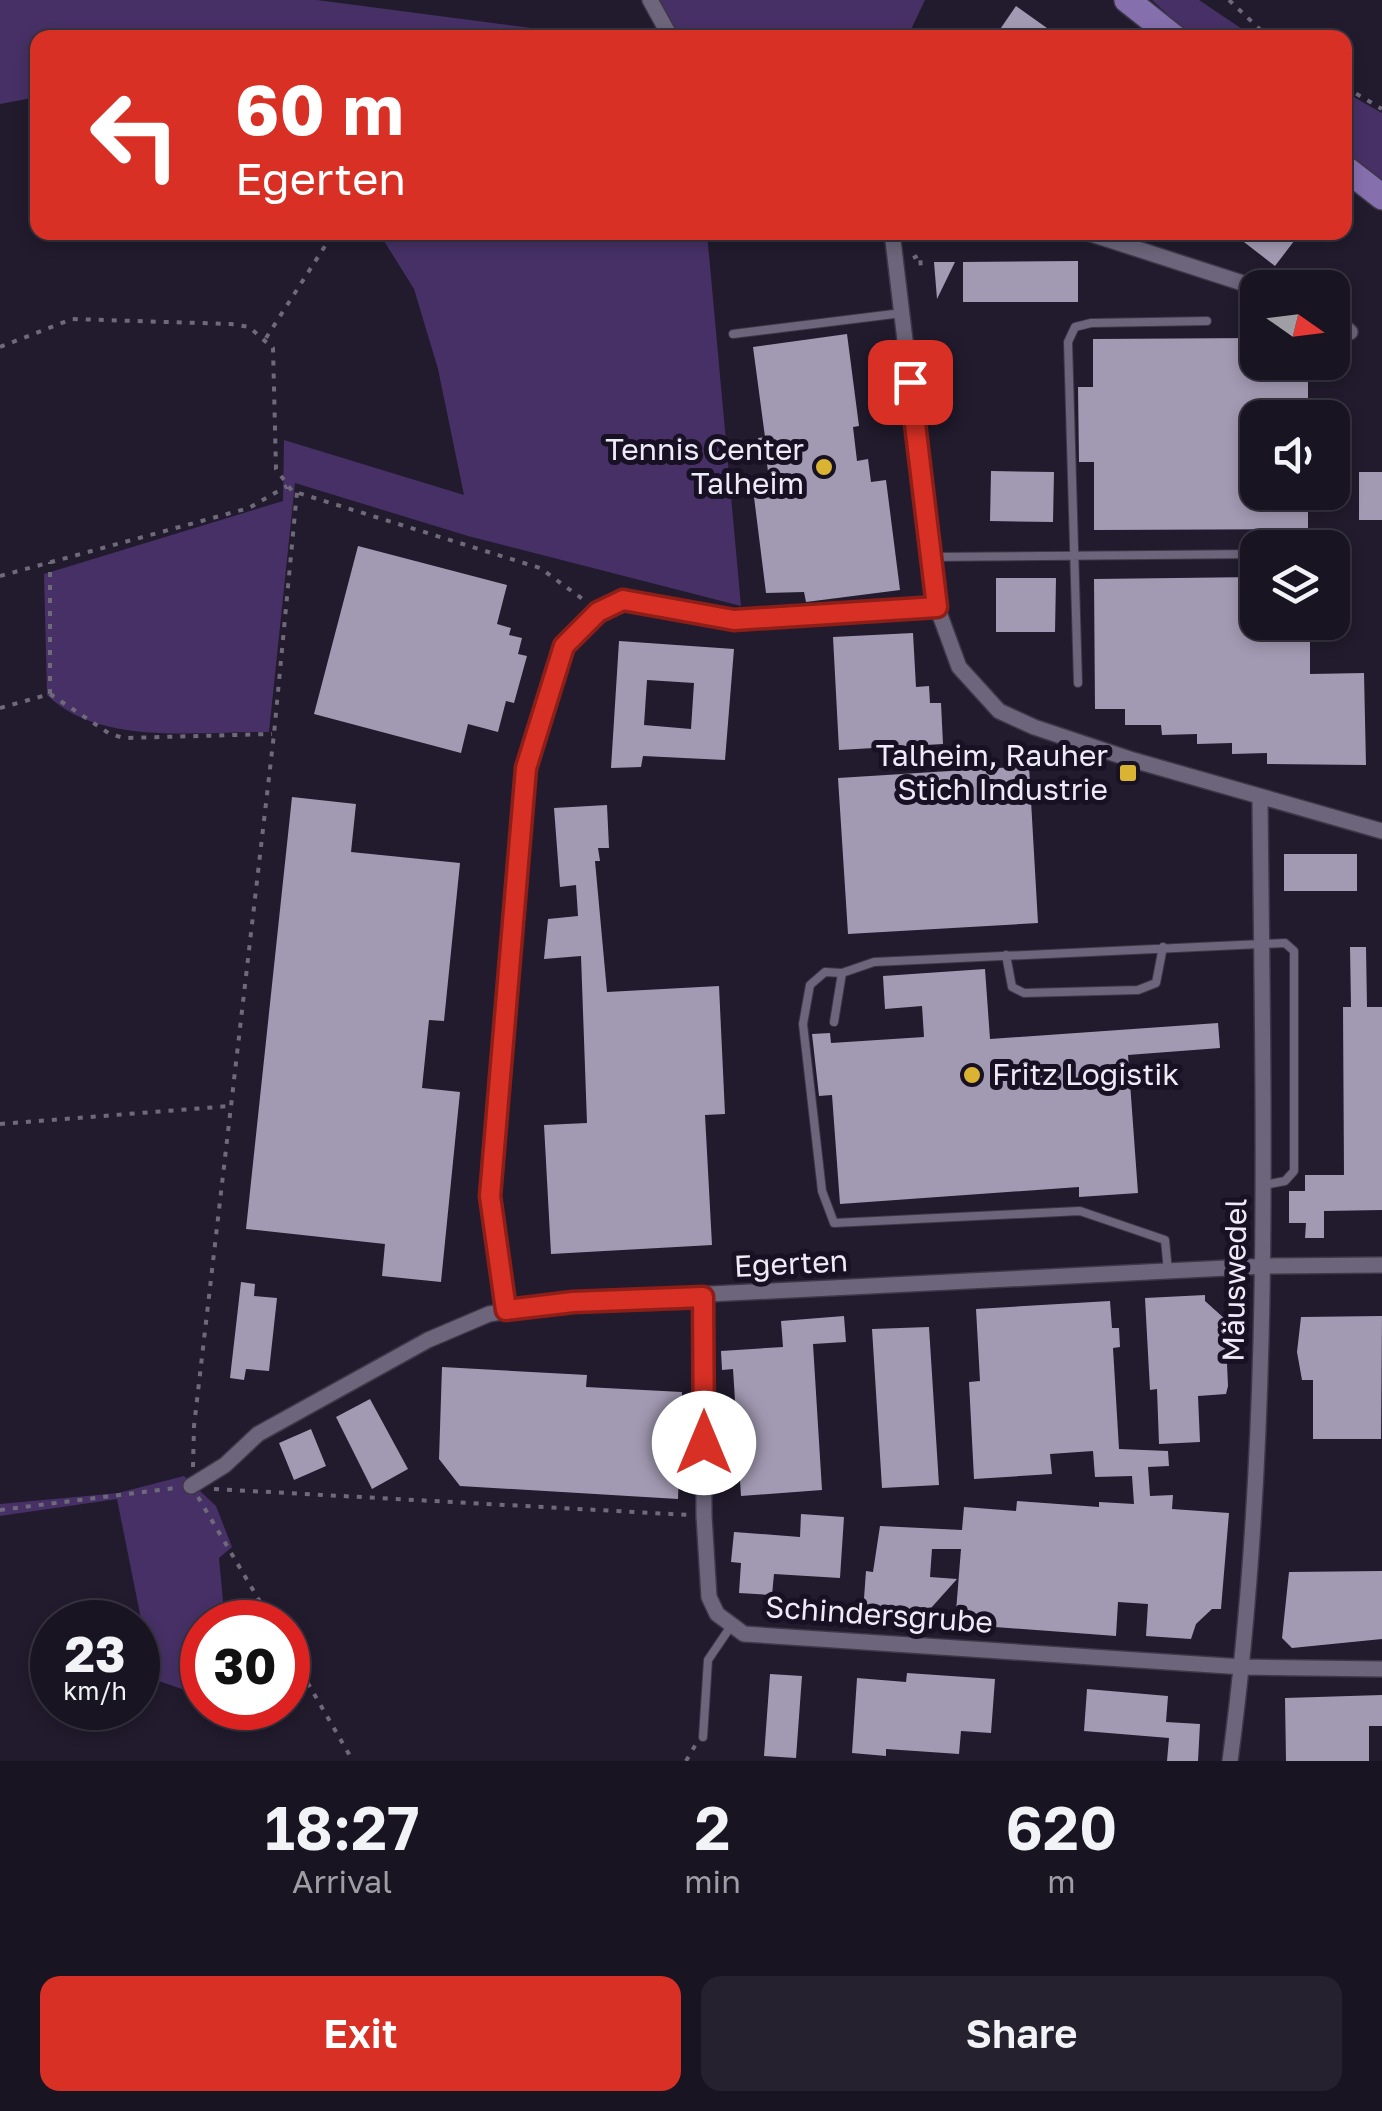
<!DOCTYPE html>
<html lang="en">
<head>
<meta charset="utf-8">
<style>
	:root { --surface:#191422; --page:#26212f; --text:#f1f3f6; --muted:#9f9ea5; --line:#373340; --accent:#d93025 }
	body { margin:0; font-family:"Golos Text",sans-serif; background:var(--page); color:var(--text); height:100vh; display:flex; flex-direction:column; font-size:38px; white-space:nowrap }
	* { box-sizing:border-box; margin:0 }
	p { font-size:32px; color:var(--muted) }
	.icon { flex:none; width:55px; height:55px; fill:none; stroke:currentColor; stroke-width:2; stroke-linecap:round; stroke-linejoin:round }
	.map { position:relative; height:1761px; overflow:hidden }
	.sheet { display:flex; flex-direction:column; background:var(--surface); flex:1 }
	.sheet>* { flex:none }
	.hud { position:absolute; left:30px; top:30px; width:1322px; height:210px; border-radius:20px; box-shadow:0 5px 15px #0003,0 0 0 2px var(--line); background:#d93025; color:#fff; overflow:hidden }
	.needle { width:65px; rotate:104deg }
	.tools { position:absolute; left:1240px; top:270px; display:grid; gap:20px }
	.tools a { display:grid; place-items:center; width:110px; height:110px; border-radius:20px; background:var(--surface); box-shadow:0 5px 15px #0003,0 0 0 2px var(--line); font-size:50px }
	.speed { position:absolute; left:30px; top:1600px; display:flex; gap:20px; font-size:50px; font-weight:700; text-align:center }
	.speed>* { display:grid; place-content:center; width:130px; height:130px; border-radius:50%; background:var(--surface); box-shadow:0 5px 15px #0003,0 0 0 2px var(--line); line-height:1 }
	.speed small { font-size:25px; font-weight:400 }
	.speed .limit { border:15px solid #d22; background:#fff; color:#111 }
	.pin { position:absolute; display:grid; place-items:center; width:85px; height:85px; color:#fff; margin:-42px; border-radius:20px; box-shadow:0 5px 15px #0006 }
	.me { position:absolute; width:110px; margin:-55px; rotate:0deg; stroke-linejoin:round; filter:drop-shadow(0 0 8px #0008) }
	.turn { display:flex; align-items:center; gap:35px; height:210px; padding:0 40px; font-size:45px }
	.turn .icon { width:130px; height:130px; stroke-width:2.5 }
	.turn b { display:block; font-size:70px; line-height:85px }
	.eta { display:flex; justify-content:space-evenly; align-items:center; height:170px; text-align:center }
	.eta b { font-size:60px; font-weight:600; line-height:70px }
	.action { display:flex; gap:20px; margin-top:auto; padding:20px 40px }
	.action a { flex:1; height:115px; border-radius:20px; background:var(--accent); color:#fff; font-size:40px; font-weight:600; line-height:115px; text-align:center }
	.action a+a { background:var(--page); color:var(--text) }
	.map>svg:first-child { display:block }
	.green { fill:#463065 }
	.building { fill:#a29ab2; fill-rule:evenodd }
	.lines { fill:none; stroke-linecap:round; stroke-linejoin:round }
	.lane-casing { stroke:#3d3747; stroke-width:10 }
	.street-casing { stroke:#3d3747; stroke-width:18 }
	.primary-casing { stroke:#3d3747; stroke-width:28 }
	.path { stroke:#6f6a7a; stroke-width:4; stroke-dasharray:5 8; stroke-linecap:butt }
	.lane { stroke:#6c657b; stroke-width:8 }
	.street { stroke:#6c657b; stroke-width:15 }
	.primary { stroke:#866fad; stroke-width:25 }
	.route-casing { stroke:#8d1f18; stroke-width:25 }
	.route { stroke:#d93025; stroke-width:18 }
	.poi-dot { fill:#dab333; stroke:#181123; stroke-width:4 }
	.labels { text-anchor:middle; stroke-width:10; stroke-linejoin:round; paint-order:stroke }
	.poi-label { font-size:30px; fill:#eeeaf7; stroke:#181123; text-anchor:end }
	.street-label { font-size:30px; fill:#eeeaf7; stroke:#181123 }
</style>
</head>
<body>
<div class="map">
<svg width="1382" height="1761" viewBox="0 0 1382 1761">
	<rect width="100%" height="100%" fill="#211b2d"/>
	<path class="green" d="M0,0H317L601,37L38,38L37,97L0,104Z
		M654,0H925L907,38L674,37Z
		M1152,0H1199L1254,37H1192Z
		M1345,92L1382,113V187L1345,158Z
		M379,233H707L741,606L468,536L295,483L269,732C199,731 100,747 47,695L44,574L283,501L284,440L464,495L438,369L414,289Z
		M184,1476L216,1506L232,1547L219,1558L225,1622H202V1696L153,1679L117,1499L0,1516V1504L118,1493Z"/>
	<path class="building" d="M1016,6L1061,38H994Z
		M1231,232H1301L1275,266Z
		M1078,261V302H963V262Z
		M934,262H955L937,299Z
		M847,334L859,426L853,427L857,461L868,459L871,482L886,480L900,590L806,602L804,592L766,593L754,497L771,495L766,456L760,457L758,438L765,437L753,347Z
		M1258,338V362H1308V418H1258V492H1308V529L1094,530V462H1079L1078,387H1093V339Z
		M991,471L1054,472L1053,522L990,521Z
		M1359,472H1382V520H1359Z
		M358,546L507,585L497,624L511,628L509,635L522,638L518,654L527,656L514,703L506,701L498,732L468,724L461,753L314,714Z
		M1258,577V622H1310V674L1364,673L1366,765L1267,764V753L1232,754V743L1197,744V734L1162,735L1161,725H1125V709H1095L1094,579Z
		M996,578H1056L1055,632H996Z
		M913,633L916,687L929,686L930,703H941L943,744L839,750L833,637Z
		M619,641L734,649L725,760L643,756L641,767L611,768ZM647,680L694,683L691,729L644,725Z
		M1029,766L1038,923L848,934L838,778Z
		M292,797L356,804L351,852L460,863L444,1021L429,1020L422,1088L460,1092L441,1282L382,1276L385,1244L246,1229Z
		M607,805L609,848H598L600,861H595L607,992L719,986L725,1114L705,1115L712,1245L551,1254L544,1125L587,1123L581,956L544,959L548,919L578,916L576,885L560,887L554,808Z
		M1284,854H1357V891H1284Z
		M1350,947H1366L1367,1007H1382V1210L1324,1211V1238H1305L1306,1223H1289V1191H1305V1175H1344L1343,1007H1351Z
		M985,969L990,1039L1218,1023L1220,1048L1128,1055L1138,1193L1079,1197V1187L840,1204L832,1095L819,1096L812,1034L830,1033L831,1043L924,1037L922,1006L885,1009L883,976Z
		M241,1282L255,1284L254,1296L277,1298L269,1371L246,1369L244,1380L230,1378Z
		M1205,1295V1301L1225,1319L1228,1386L1226,1394L1198,1396L1200,1442L1159,1444L1157,1389L1150,1390L1145,1298Z
		M1110,1301L1112,1328H1119L1120,1347L1113,1348L1119,1449L1168,1451L1169,1466L1148,1467L1150,1496L1173,1495L1172,1509L1229,1513L1221,1609H1212L1196,1624L1191,1639L1146,1636L1148,1604L1118,1602L1116,1636L955,1624L961,1549H932L930,1577L957,1579L923,1617L863,1612L866,1571L873,1572L880,1526L962,1530L964,1507L1016,1511L1017,1501L1099,1507V1502L1134,1504L1132,1476L1095,1477L1093,1451L1050,1454L1052,1474L974,1479L969,1382L980,1381L976,1309Z
		M844,1316L846,1342L813,1344L822,1490L741,1496L733,1369L722,1370L721,1351L783,1347L781,1321Z
		M1382,1316L1381,1439H1313V1380H1302L1297,1352L1301,1317Z
		M929,1327L939,1485L882,1488L872,1329Z
		M442,1367L587,1375L586,1387L682,1392L678,1499L460,1486L439,1459Z
		M370,1399L408,1469L372,1489L336,1417Z
		M311,1429L326,1466L294,1480L279,1443Z
		M801,1514L844,1517L840,1578L774,1574L772,1595L739,1593L741,1563L731,1562L734,1532L800,1537Z
		M1382,1571V1639L1292,1648L1282,1638L1289,1572Z
		M907,1673L995,1679L991,1733L961,1731L959,1754L886,1749V1756L852,1753L857,1678L906,1682Z
		M770,1674L802,1676L796,1758L764,1756Z
		M1087,1689L1168,1696L1166,1722L1200,1724L1198,1761H1167L1169,1738L1084,1731Z
		M1382,1695V1726H1369V1761H1286L1285,1698Z"/>
	<g class="lines">
		<g class="lane-casing">
			<path id="lane" d="M733,334L902,313
				M931,557L1258,554
				M1078,683L1068,342L1075,327L1091,323L1207,321
				M1006,955L1012,987L1024,993L1138,990L1156,983L1163,947
				M842,973L825,972L810,985L803,1024L822,1191L834,1223L1080,1211L1165,1240L1168,1271
				M834,1022L842,973L874,962L1285,943L1294,951V1171L1285,1181L1264,1185
				M703,1737L708,1660L731,1626"/>
		</g>
		<g class="street-casing">
			<path id="street" d="M650,0L671,38
				M892,232L937,607L959,667L999,711L1034,727L1133,760L1382,831
				M1085,232L1258,288
				M1332,316L1350,332
				M703,1297L704,1516L709,1597L717,1614L744,1634L1243,1667L1382,1669
				M506,1310L490,1196L526,768L564,646L597,612L623,600L734,620L937,607
				M191,1486L225,1465L258,1434L428,1340L489,1314L573,1301L1266,1266L1382,1265
				M1230,1761C1273,1441 1263,1119 1260,798"/>
		</g>
		<g class="primary-casing">
			<path id="primary" d="M1127,0L1175,38
				M1345,168L1382,197"/>
		</g>
		<path class="path" d="M1229,0L1269,38
			M1345,87L1382,109
			M913,258L920,255L921,270
			M266,338L334,232
			M0,347L72,319L231,324L249,327L273,348L276,469L292,491L540,568L584,600
			M0,576L249,508L287,486
			M50,694L110,734L124,738L272,734
			M0,708L50,694V562
			M0,1124L230,1106
			M193,1467L194,1426L274,734L297,492
			M214,1489L689,1515
			M198,1497L272,1622
			M0,1510L175,1488
			M288,1649L353,1761
			M686,1761L696,1744"/>
		<use href="#lane" class="lane"/>
		<use href="#street" class="street"/>
		<use href="#primary" class="primary"/>
	</g>
	<g class="lines">
		<g class="route-casing">
			<path id="route" d="M704,1443L703,1297L573,1302L506,1310L490,1196L526,768L564,646L598,612L623,600L734,620L937,607L910,382"/>
		</g>
		<use href="#route" class="route"/>
	</g>
	<g class="poi-dot">
		<circle cx="824" cy="467" r="10"/>
		<rect x="1118" y="763" width="20" height="20" rx="5"/>
		<circle cx="972" cy="1075" r="10"/>
	</g>
	<g class="labels">
		<g class="poi-label">
			<text x="804" y="460">Tennis Center<tspan x="804" dy="34">Talheim</tspan></text>
			<text x="1108" y="766">Talheim, Rauher<tspan x="1108" dy="34">Stich Industrie</tspan></text>
			<text x="992" y="1085" text-anchor="start">Fritz Logistik</text>
		</g>
		<g class="street-label">
			<text transform="translate(791 1264) rotate(-3)" y="10">Egerten</text>
			<text transform="translate(1235 1280) rotate(-89)" y="10">Mäuswedel</text>
			<text transform="translate(879 1615) rotate(4)" y="10">Schindersgrube</text>
		</g>
	</g>
</svg>
<div class="tools">
<a><svg class="needle" viewBox="-14 -14 28 28"><path d="M0-13l5 13h-10z" fill="#e53935"/><path d="M0 13l5-13h-10z" fill="#9f9ea5"/></svg></a>
<a><svg class="icon" aria-label="sound" viewBox="0 0 24 24"><path d="M4 9h4l5-4v14l-5-4H4zM17 9q2 3 0 6"/></svg></a>
<a><svg class="icon" aria-label="layers" viewBox="0 0 24 24"><path d="M12 4l9 5-9 5-9-5zM3 14l9 5 9-5"/></svg></a>
</div>
<div class="speed"><div>23<small>km/h</small></div><div class="limit">30</div></div>
<div class="pin" style="left:910px;top:382px;background:#d93025"><svg class="icon" aria-label="arrive" viewBox="0 0 24 24"><path d="M6 21V4h12l-3 4 3 4H6"/></svg></div>
<svg class="me" style="left:704px;top:1443px" viewBox="-20 -20 40 40"><circle r="19" fill="#fff"/><path d="M0-13L10 11 0 6-10 11z" fill="#d93025"/></svg>
<div class="hud">
<div class="turn"><svg class="icon" aria-label="left" viewBox="0 0 24 24"><path d="M17 20v-9H6M10 6l-5 5 5 5"/></svg><div><b>60 m</b>Egerten</div></div>
</div>
</div>
<section class="sheet">
<div class="eta">
<div><b>18:27</b><p>Arrival</p></div>
<div><b>2</b><p>min</p></div>
<div><b>620</b><p>m</p></div>
</div>
<div class="action"><a>Exit</a><a>Share</a></div>
</section>
</body>
</html>
